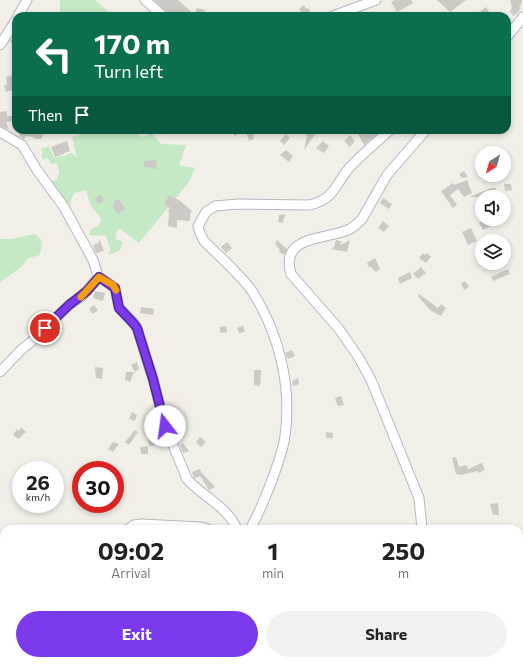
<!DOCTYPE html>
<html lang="en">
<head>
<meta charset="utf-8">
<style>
	:root { --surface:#fff; --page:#f2f2f2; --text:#222; --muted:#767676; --accent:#7c3aed }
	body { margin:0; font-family:Commissioner,sans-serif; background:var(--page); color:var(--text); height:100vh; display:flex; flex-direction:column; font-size:15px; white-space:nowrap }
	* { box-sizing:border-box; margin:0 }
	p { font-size:13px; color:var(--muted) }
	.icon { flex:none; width:22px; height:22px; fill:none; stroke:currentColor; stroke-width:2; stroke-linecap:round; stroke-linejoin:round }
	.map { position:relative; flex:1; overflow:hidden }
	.side { position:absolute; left:0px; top:525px; width:523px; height:140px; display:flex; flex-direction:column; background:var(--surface); border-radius:12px 12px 0 0; box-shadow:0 2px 6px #0003 }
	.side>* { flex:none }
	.hud { position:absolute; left:12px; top:12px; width:499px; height:122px; border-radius:12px; box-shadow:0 2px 6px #0003; background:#0b6e4f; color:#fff; overflow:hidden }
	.needle { width:26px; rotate:217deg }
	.buttons { position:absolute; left:475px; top:146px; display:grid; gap:8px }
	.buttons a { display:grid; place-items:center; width:36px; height:36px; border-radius:50%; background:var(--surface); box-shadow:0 2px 6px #0003; font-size:20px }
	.speed { position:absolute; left:12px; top:461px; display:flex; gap:8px; font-size:20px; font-weight:700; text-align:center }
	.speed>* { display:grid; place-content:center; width:52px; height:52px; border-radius:50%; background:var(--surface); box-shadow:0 2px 6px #0003; line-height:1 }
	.speed small { font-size:10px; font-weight:400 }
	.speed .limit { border:6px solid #d22; background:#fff; color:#111 }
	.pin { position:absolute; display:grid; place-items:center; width:34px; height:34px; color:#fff; margin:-17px; border:2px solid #fff; border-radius:50%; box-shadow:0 1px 4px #0007 }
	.me { position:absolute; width:44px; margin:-22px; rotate:345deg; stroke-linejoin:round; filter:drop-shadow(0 0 3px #0008) }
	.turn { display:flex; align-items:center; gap:14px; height:84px; padding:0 16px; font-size:18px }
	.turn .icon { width:52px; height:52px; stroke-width:2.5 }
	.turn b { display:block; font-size:28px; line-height:34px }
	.then { display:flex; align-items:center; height:38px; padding:0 16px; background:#0003; gap:8px; font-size:15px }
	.eta { display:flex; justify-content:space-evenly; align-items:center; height:68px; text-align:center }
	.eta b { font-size:24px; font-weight:700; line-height:28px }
	.button { display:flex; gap:8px; margin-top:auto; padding:8px 16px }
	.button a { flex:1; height:46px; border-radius:24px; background:var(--accent); color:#fff; font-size:16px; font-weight:700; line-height:46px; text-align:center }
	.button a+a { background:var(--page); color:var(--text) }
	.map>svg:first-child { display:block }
	.green { fill:#c5e8c5 }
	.building { fill:#cccac5 }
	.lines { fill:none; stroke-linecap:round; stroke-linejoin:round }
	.minor-casing { stroke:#b5b8bc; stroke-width:11 }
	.minor { stroke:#fff; stroke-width:9 }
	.route-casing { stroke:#51269a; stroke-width:10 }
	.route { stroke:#7c3aed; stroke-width:7 }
	.slow { stroke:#f59e0b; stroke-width:7 }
</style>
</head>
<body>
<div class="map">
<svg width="523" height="665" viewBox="0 0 523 665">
	<rect width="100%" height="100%" fill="#f1efe8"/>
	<path class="green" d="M60,0H95L113,16H60Z
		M89,130H122L125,134L136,132L141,137L147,136L150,131L161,144L186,145L179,165L195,168L189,182L139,243L119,228L116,233V239L123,242L120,250L109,255L110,248L106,236L89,235L91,229C97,227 101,225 101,218C94,210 87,202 87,190L74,193L68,208L49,183L57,179V176L59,174V170L56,163L51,164L48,158L43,160L41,155L43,153L41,149L49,146L54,158L64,156L71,153L77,158L72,137L80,135Z
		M35,234L42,241L40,255L28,258L21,267L0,282V237L1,239H11Z"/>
	<path class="building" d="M154,0H178L196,16H185L182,14L180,16H171Z
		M395,0H411L413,3L397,12L391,2Z
		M437,0H466L450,12Z
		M510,0H522L521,5L519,7L521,9L518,10L520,11L513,16L510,11L512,8Z
		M304,5L306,9L308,8L311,13L306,16H304L299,9Z
		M486,7L489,11L483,16H474Z
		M197,8L205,10L203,16L195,14Z
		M16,31V44L10,42Z
		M13,75L14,80H16V89L6,92L4,85H7L6,77Z
		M7,111V116H16V121L6,122L9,129H7L0,126V112Z
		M21,130H43V135L41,139H36L33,137L26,136L24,139L19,135Z
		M233,130H252L254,139L249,141L246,131L234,136Z
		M311,130H314L317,132L304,150L307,134Z
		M356,130H373L377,134L364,145Z
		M286,134L290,138L284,145L280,141Z
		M350,135L355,141L350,147L344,141Z
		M67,141L70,151L64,153V154L55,157L51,147Z
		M323,141L329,146L324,153L316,148Z
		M286,150L293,156L289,162L280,155Z
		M156,160L157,169L144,167V161Z
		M464,171L468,177L462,178L459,174Z
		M467,180L472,193L464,197L458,189L450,195L457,205L453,208L441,191L453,183L454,185Z
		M504,184H511L512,190L505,191Z
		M491,188H496L497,193L487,197H469Z
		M101,195L104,201L98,204L95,198Z
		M169,195L179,200L192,211L190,214V221L177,220V228L168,226L169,212L168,211L170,208L164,205Z
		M383,198L392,204L389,209L380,203Z
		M119,199L125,209L117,214L113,207L114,201Z
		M285,214L283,223L278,222L279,215Z
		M486,219H487L491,226L483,230L479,223Z
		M383,221L389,226L384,232L378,228Z
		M471,228L477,241L468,245L462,232Z
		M100,240L104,251L96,253L93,245L98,243Z
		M277,240L287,249L284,255L279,252L280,250L275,244Z
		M336,240L341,241L340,245L350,240L347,252L331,249L334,247Z
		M227,242L232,248L226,253L221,247Z
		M423,253L425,255L427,253L431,257L426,263L419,258Z
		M375,258L380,269L376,272L371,267H369L367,263Z
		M421,267L426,273L418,279L413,274Z
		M508,269L510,274L493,281L491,277Z
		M410,272L412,278L400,284L398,278Z
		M465,281L469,287L464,290L461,283Z
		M95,291L105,293L103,301L93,298Z
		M419,294L438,308L441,304L446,308L441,316L430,310L418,296Z
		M94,305L98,310L93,314L89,309Z
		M141,307L154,309L153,315L140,313Z
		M226,326L227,332L220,333V327Z
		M243,326L245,332L239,333L237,328Z
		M292,350L295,356L288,359L285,353Z
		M137,362L139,369L135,372L131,365Z
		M95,367L103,368L102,379L96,378Z
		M254,370H261L260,386L254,385Z
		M126,372H134L130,382L125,380Z
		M298,378L299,384L293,386L292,381Z
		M341,396L344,405L338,406L335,398Z
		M132,412L137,415L135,421L129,419Z
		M21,427L26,432L18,439L13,435L17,429L19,431Z
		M158,427L159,436H162L163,444L149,446L147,429Z
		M135,430L138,432L129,445L125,442Z
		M326,432L333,433V438H326Z
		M200,437L206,442L201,447L196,442Z
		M113,442L119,444L113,452L108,449Z
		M183,443L189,451L183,453L180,445Z
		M148,446V454H141L140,447Z
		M456,457L459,467L467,465L468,469L482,463L485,470L478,473V471L460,475L459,474H456L452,458Z
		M200,469L201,472L215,487L209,490L200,476L194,478L192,472Z
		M498,503L499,515H493L490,504Z"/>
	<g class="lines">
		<g class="minor-casing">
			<path id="minor" d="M145,0L163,16
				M18,16L27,0
				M333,16L376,0
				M507,37L523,17
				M0,45L16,20
				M0,132L22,145L37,170L64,207L93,260L98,276L115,288L119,308L134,323L137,328L153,379L165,426L187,479C203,497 227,506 237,529
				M0,372L22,349L31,342L69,305L82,296L99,277
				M128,529L134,525L141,524L201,527L208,529
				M250,529C258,516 263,502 269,488C275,472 283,452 285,436C292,386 279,333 252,291C240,274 219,256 204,241L200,233L198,226L206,212L215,206L238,204L309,205C336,199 335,183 351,166C363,153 377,142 390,130
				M422,529L419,498L371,380L359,358L339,329L291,274C279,234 328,240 350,229C355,226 358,223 362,219L387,175L426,130
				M0,621L4,619
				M237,665V661
				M426,665L427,661"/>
		</g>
		<use href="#minor" class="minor"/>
	</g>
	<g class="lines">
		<g class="route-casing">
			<path id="route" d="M45,328L69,305L87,291L99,277L115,288L119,308L134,324L137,328L153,379L165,426"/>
		</g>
		<use href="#route" class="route"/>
		<path class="slow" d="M81,297L99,277L113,285L116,290"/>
	</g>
</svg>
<div class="buttons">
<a><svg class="needle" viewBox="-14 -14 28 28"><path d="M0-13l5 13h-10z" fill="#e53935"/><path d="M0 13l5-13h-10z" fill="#767676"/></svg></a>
<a><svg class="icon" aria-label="sound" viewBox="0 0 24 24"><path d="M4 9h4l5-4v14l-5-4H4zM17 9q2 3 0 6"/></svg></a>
<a><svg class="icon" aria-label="layers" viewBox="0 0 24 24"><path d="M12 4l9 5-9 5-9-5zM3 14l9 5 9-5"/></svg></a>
</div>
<div class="speed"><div>26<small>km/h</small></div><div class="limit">30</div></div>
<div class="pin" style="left:45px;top:328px;background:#d93025"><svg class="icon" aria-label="arrive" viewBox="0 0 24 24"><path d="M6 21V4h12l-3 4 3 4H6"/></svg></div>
<svg class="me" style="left:165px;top:426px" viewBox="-20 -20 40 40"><circle r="19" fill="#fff"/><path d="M0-13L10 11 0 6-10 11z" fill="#7c3aed"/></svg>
<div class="hud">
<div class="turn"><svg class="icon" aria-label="left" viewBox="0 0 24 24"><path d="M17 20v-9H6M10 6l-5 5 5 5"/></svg><div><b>170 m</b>Turn left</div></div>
<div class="then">Then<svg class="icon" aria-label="arrive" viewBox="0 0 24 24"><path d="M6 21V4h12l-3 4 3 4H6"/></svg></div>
</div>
<section class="side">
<div class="eta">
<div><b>09:02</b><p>Arrival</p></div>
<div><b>1</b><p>min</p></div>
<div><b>250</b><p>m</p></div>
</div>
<div class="button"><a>Exit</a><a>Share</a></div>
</section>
</div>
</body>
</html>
